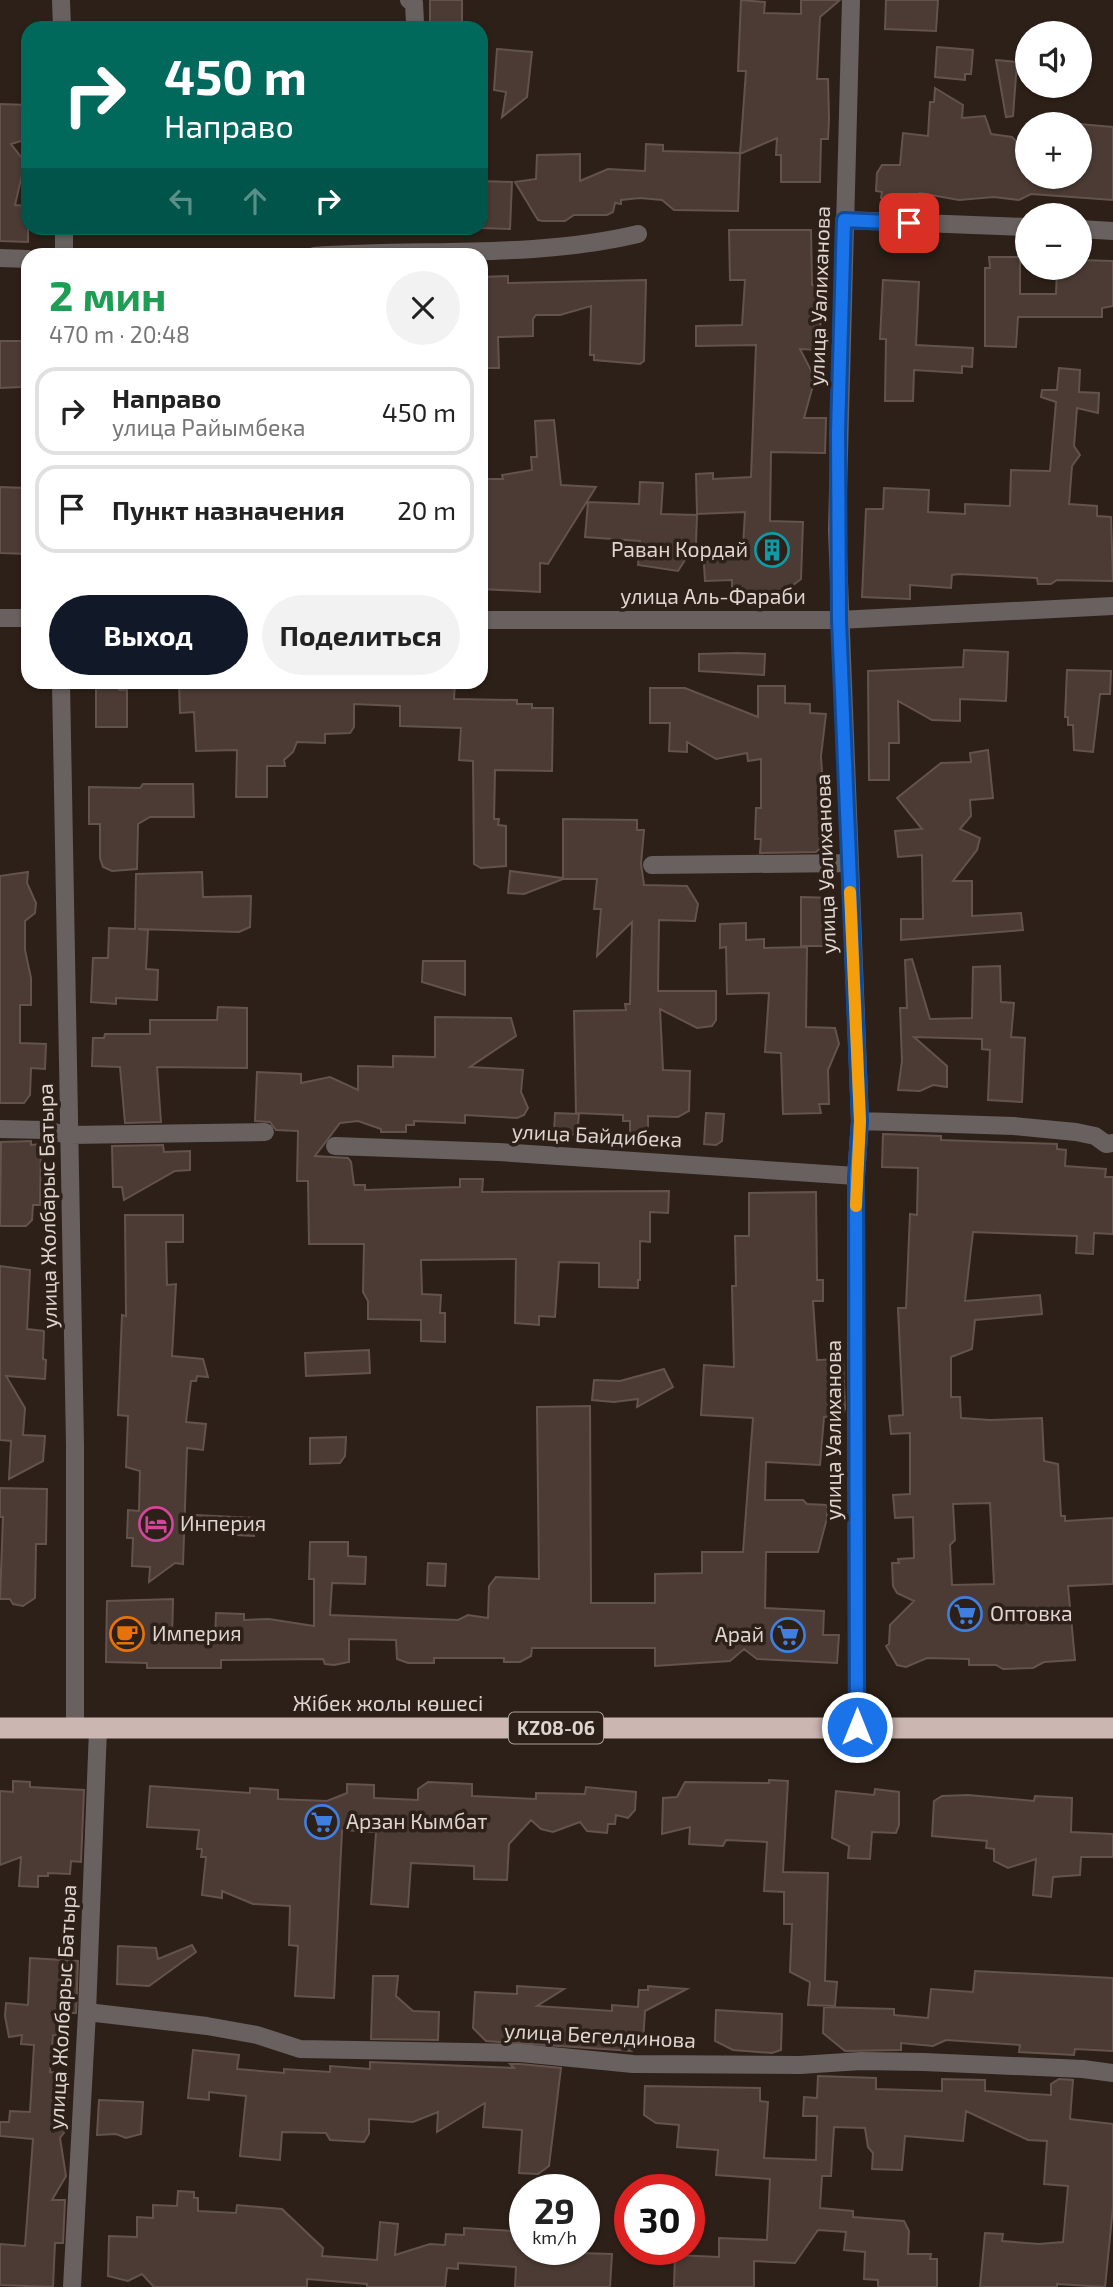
<!DOCTYPE html>
<html lang="ru">
<head>
<meta charset="utf-8">
<style>
	:root { --surface:#fff; --page:#f2f2f2; --text:#222; --muted:#767676; --line:#e0e0e0; --accent:#111827 }
	body { margin:0; font-family:"Exo 2",sans-serif; background:var(--page); color:var(--text); height:100vh; display:flex; flex-direction:column; font-size:26px; white-space:nowrap }
	* { box-sizing:border-box; margin:0 }
	p { font-size:23px; color:var(--muted) }
	.icon { flex:none; width:38px; height:38px; fill:none; stroke:currentColor; stroke-width:2; stroke-linecap:round; stroke-linejoin:round }
	.map { position:relative; flex:1; overflow:hidden }
	.details { position:absolute; left:21px; top:248px; width:467px; height:441px; display:flex; flex-direction:column; background:var(--surface); border-radius:21px; box-shadow:0 2px 5px #0004 }
	.details>* { flex:none }
	.hud { position:absolute; left:21px; top:21px; width:467px; height:214px; border-radius:21px; box-shadow:0 2px 5px #0004; background:#00695c; color:#fff; overflow:hidden }
	.tools { position:absolute; left:1015px; top:21px; display:grid; gap:14px }
	.tools a { display:grid; place-items:center; width:77px; height:77px; border-radius:50%; background:var(--surface); box-shadow:0 2px 5px #0004; font-size:35px }
	.speed { position:absolute; left:509px; top:2174px; display:flex; gap:14px; font-size:35px; font-weight:700; text-align:center }
	.speed>* { display:grid; place-content:center; width:91px; height:91px; border-radius:50%; background:var(--surface); box-shadow:0 2px 5px #0004; line-height:1 }
	.speed small { font-size:18px; font-weight:400 }
	.speed .limit { border:10px solid #d22; background:#fff; color:#111 }
	.pin { position:absolute; display:grid; place-items:center; width:60px; height:60px; color:#fff; margin:-30px; border-radius:14px; box-shadow:0 4px 10px #0006 }
	.me { position:absolute; width:77px; margin:-38px; rotate:0deg; stroke-linejoin:round; filter:drop-shadow(0 0 5px #0008) }
	.turn { display:flex; align-items:center; gap:24px; height:147px; padding:0 28px; font-size:32px }
	.turn .icon { width:91px; height:91px; stroke-width:2.5 }
	.turn b { display:block; font-size:49px; line-height:60px }
	.lanes { display:flex; align-items:center; height:66px; padding:0 28px; background:#0003; justify-content:center; gap:35px; direction:ltr }
	.lanes .off { opacity:.35 }
	.round { display:grid; place-items:center; flex:none; width:74px; height:74px; border-radius:37px; background:var(--page) }
	.summary { display:flex; align-items:center; justify-content:space-between; height:119px; padding:0 28px }
	h1 { font-size:42px; font-weight:700; line-height:52px; color:#1e9e55 }
	.action { display:flex; gap:14px; margin-top:auto; padding:14px 28px }
	.action a { flex:1; height:80px; border-radius:42px; background:var(--accent); color:#fff; font-size:28px; font-weight:700; line-height:80px; text-align:center }
	.action a+a { background:var(--page); color:var(--text) }
	ul { padding:0; list-style:none }
	li { display:flex; align-items:center; gap:21px; height:88px; margin:0 14px 10px; padding:0 14px; border:4px solid var(--line); border-radius:21px }
	li div { flex:1 }
	li b { display:block; font-size:26px }
	li em { font-style:normal }
	.map>svg:first-child { display:block }
	.building { fill:#4b3b34; stroke:#64534c; stroke-width:2; fill-rule:evenodd }
	.lines { fill:none; stroke-linecap:round; stroke-linejoin:round }
	.street { stroke:#69615f; stroke-width:18 }
	.highway { stroke:#ccb6b2; stroke-width:21 }
	.route-casing { stroke:#114b97; stroke-width:18 }
	.route { stroke:#1a73e8; stroke-width:12 }
	.slow { stroke:#f59e0b; stroke-width:12 }
	.labels { text-anchor:middle; stroke-width:7; stroke-linejoin:round; paint-order:stroke }
	.shield { fill:#2d2018; stroke:#aa9f99; stroke-width:2 }
	.shield-label { font-size:19px; font-weight:bold; fill:#dfd5d0 }
	.street-label { font-size:21px; fill:#dfd5d0; stroke:#2d2018 }
	.poi-label { font-size:21px; fill:#dfd5d0; stroke:#2d2018; text-anchor:start }
</style>
</head>
<body>
<div class="map">
<svg width="1113" height="2287" viewBox="0 0 1113 2287">
	<rect width="100%" height="100%" fill="#2d2018"/>
	<path class="building" d="M430,0H462V28H430Z
		M741,0L765,2L764,13L801,14V0H840L820,17L817,79H828L829,118L828,139H821L820,182H781V155H776L777,138L740,154L746,71H738Z
		M886,0H938L936,31L885,29Z
		M937,47L973,50L971,74H965V80L935,77Z
		M497,49L532,52L527,97L502,117L506,92L494,90Z
		M996,60L1017,62L1013,116L1006,117Z
		M935,88L963,105L962,118L985,116L991,134L1012,137L1017,142V159L1027,162V177H1080V124L1113,127V200L1031,194L1019,200L994,197L959,200L920,193V203L889,202L881,198L882,192L876,191L877,173L882,165H900L903,133L928,136L930,102H934Z
		M0,104L28,105V139L11,144L25,162L15,205L28,206V242L0,241Z
		M646,144L663,145V151L740,153L738,211L674,210L662,200L640,198L621,200V204L615,203L613,212L607,215H574L565,221H543L538,220L515,182L536,179L537,155L580,154V181L608,169L645,171Z
		M481,181L512,182L510,229L481,228Z
		M729,230H811L812,285L824,286L818,350L800,349L815,378L804,418H826L825,453L771,452L770,521L803,522L801,579L792,586V595L732,593V580L705,581L703,548L743,546L745,512L697,514L696,474L713,473V479L751,477L756,345L696,346V326L742,325L745,280H730Z
		M989,257H1020V294H1056L1057,268H1080V260L1113,261V306L1102,308V317H1018L1016,347L985,346V268H990Z
		M508,276V283L646,280L644,361L640,364L594,360V355H590L591,306L560,315H536L533,319V336L498,337L499,368H481V277Z
		M883,280L919,282L916,345L973,348L972,367L962,366V373L914,370L913,401H885L886,339H880Z
		M0,341H28V382L21,387L0,388Z
		M1059,368L1080,370L1079,392L1099,393L1098,413L1077,408L1074,446L1080,455L1072,466L1069,504L1097,506V516L1111,517L1113,581L1057,580L1051,584H1038L1037,578L959,574L952,575L951,588L910,585V599L862,597L866,509H883L884,488L929,490L928,512L965,514V504L1010,506L1011,470L1050,471L1056,402L1041,397L1042,390H1057Z
		M554,420L561,485L596,487L548,564L540,563V592L481,589V479H503L502,475L532,470L531,457H537L535,421Z
		M640,482L663,483L661,514L697,515L696,543L678,571L638,565L640,541L585,537L588,502L639,504Z
		M0,487L26,488L25,525H28V554L0,553Z
		M964,650L1008,652L1006,701L960,699V721L932,720L898,701L899,743H889V780H869L868,671L963,667Z
		M738,653L765,654L764,675L699,671V654Z
		M1067,670L1111,671L1110,694H1100L1093,752L1074,750L1073,725H1068V717H1065Z
		M179,682H455L454,699L517,700V704H532V708H553L552,771L495,770L494,819H499L498,825L506,826V866L481,868L474,864L473,761L459,760L461,728L400,726V706L354,704V727L350,733L325,734V743L297,742L293,752L284,760L285,766H267V797H236L237,750L196,751L194,712L180,713Z
		M96,683H119V690H127V727H96Z
		M758,686H785V703L810,704V713L826,714L821,756L826,843L816,852L760,853L761,839H755L756,808H761V759L748,761L747,753L716,759L687,742V752L669,751L670,723H650V688H685L758,717Z
		M988,750L993,798L970,800L971,816L960,829L980,838L977,850L953,881H972V916L1021,913L1023,930L901,940V919H923L922,855L898,857L895,831L922,829L897,798L941,763L971,762L970,753Z
		M143,784H193L194,817H150L138,824L137,869L112,871L103,867L100,858V824H89V787L140,788Z
		M563,819L637,820V830H644L641,864L644,885L687,886L698,904L695,921L659,920L658,991H716V1020L712,1026L697,1028L660,1009L663,1070L690,1071L689,1111L678,1117L648,1116V1137H630V1121H623V1115L576,1113L574,1011L626,1010L625,1004H630L632,922L597,956L601,909H594L597,879H563L524,894L508,893L510,871L563,878Z
		M28,872L27,883L36,903L35,913L25,921V950L31,978V1005H20V1043L46,1044L45,1069L31,1068L30,1095L24,1103H0V876Z
		M202,872L203,897L251,896L250,927L239,932L138,929L148,930L146,969L158,970L157,1000L116,998V1004L91,1002L93,958H108L109,928L135,929L136,874Z
		M801,897L834,898V941L828,946H801Z
		M746,923V940L764,939V948L807,947L806,1027L835,1028L839,1044L828,1070L829,1104H819L821,1113L783,1114L781,1053L765,1052L769,993L727,994L726,947L720,948V924Z
		M912,959L930,1019L972,1018L973,967L1000,966L1001,1002L1014,1003L1011,1037L1025,1038L1022,1102L988,1100L990,1050L982,1049V1039L914,1037L947,1066V1087L933,1085L920,1091L898,1090L902,1061L900,1008H907L905,960Z
		M423,961H465V995L422,982Z
		M218,1007L247,1008V1068L157,1067L161,1122L125,1123L120,1067L92,1066L93,1038H104L105,1034H150V1020H217Z
		M435,1017L511,1018L516,1036L470,1067L523,1070L521,1092L528,1108L524,1115L517,1118L465,1115V1123L414,1121V1125H406V1132H381V1129L358,1121L340,1123L315,1156L348,1158L351,1162L354,1185H365V1190L460,1187V1179H483L482,1192L669,1191L668,1213L650,1212V1242L640,1241V1280H638V1288L599,1287V1263L559,1262L555,1317L539,1316V1325L515,1323L516,1259L421,1260L422,1294L441,1295L440,1313H445V1342L421,1341V1320L368,1319V1301L363,1292L364,1244H309L308,1181H297L298,1131L276,1130L270,1122L255,1121L257,1072L301,1074V1083L330,1077L358,1090V1066L393,1067V1056L435,1057Z
		M555,1113L579,1114L577,1135L554,1133Z
		M706,1113L724,1114L722,1141L716,1145L704,1144Z
		M883,1134L941,1136V1140L1057,1144V1149L1066,1150L1065,1166L1106,1169L1105,1177H1113V1234L1094,1233L1093,1254L1076,1253L1077,1236L973,1232L965,1301L1040,1295L1042,1314L975,1320L972,1349L951,1357V1397H960L961,1418L990,1420L1042,1418L1044,1461L1058,1464L1061,1516H1065V1521L1113,1518V1584L1068,1586L1075,1660L1044,1662L1033,1668L1003,1669L996,1665H969V1659L927,1658L906,1667L897,1665L886,1646L889,1644L890,1625L914,1601L897,1593L893,1586L892,1563H899L898,1559L914,1558L913,1517L895,1518L893,1495L910,1494V1433L891,1434L889,1416L903,1415L898,1308H906L910,1214L917,1215L918,1168L882,1167ZM990,1503L994,1584L952,1585L950,1545L955,1540L953,1504Z
		M31,1141V1145L41,1144L40,1205H33L32,1220L26,1226H0L1,1142Z
		M163,1145L164,1152L190,1151V1170L175,1171L124,1200L122,1187H113L112,1146Z
		M816,1192L817,1280H823V1301H813L817,1360L843,1359L845,1409L842,1416L824,1417L820,1465L766,1462L765,1500H803L807,1504L827,1505V1518L818,1552H766L765,1608L824,1611L823,1635H839L837,1663L757,1659L744,1649L730,1661L655,1666V1648H532L531,1656L520,1662H504V1658H434V1663H408L397,1659L396,1640L349,1639V1662L334,1665L325,1664L323,1659L221,1660V1668H147V1663L106,1662L107,1601L173,1599L172,1639H215L216,1613L244,1614V1620L269,1619L314,1626V1579H309L310,1542H348V1556L366,1557L365,1584L332,1583L330,1615L458,1620L468,1615L488,1618L489,1586L496,1577L539,1579L537,1407L590,1406L591,1603H655V1574L702,1573V1552H743L753,1418L701,1415L704,1365L734,1367L732,1286H736L735,1236H749V1193Z
		M125,1215H183V1242H166L167,1285L176,1284L172,1356L203,1359L208,1377L197,1376L196,1381H191L186,1422L206,1424L203,1450L187,1448L183,1564L175,1563L149,1582L150,1567L132,1566L133,1538H127L128,1510L139,1511L140,1471L126,1467L128,1416L118,1415L122,1315L126,1316Z
		M0,1266L30,1270L27,1329L44,1331L43,1359L46,1360L45,1379L6,1376L25,1408L23,1435L45,1436L43,1461L9,1479L11,1441L0,1440Z
		M369,1350L370,1373L306,1376L305,1353Z
		M664,1369L673,1387L637,1407L638,1399L614,1402L592,1400L594,1380L620,1381Z
		M346,1437L345,1456L340,1463L310,1464V1438Z
		M0,1488L47,1489L46,1544H36L35,1598L23,1606L13,1604L10,1599H0L3,1517H0Z
		M194,1515L255,1518L254,1536L236,1535L194,1519Z
		M428,1563L446,1564L445,1586L427,1585Z
		M769,1780L788,1781L783,1872L828,1873L825,1981L837,1982L835,2006L808,2005L810,1982L790,1972L792,1924H784V1892L764,1891L767,1842L726,1840L723,1846L689,1844L690,1827L662,1834L663,1798L677,1797L685,1782L769,1783Z
		M13,1781L30,1782V1787L84,1790L81,1862L71,1861L70,1874L48,1873V1876H38V1887L19,1886L21,1857L0,1865V1791L13,1792Z
		M428,1782L472,1784V1796L536,1799V1793L585,1794L586,1787L636,1792L635,1810L628,1818L616,1815L615,1824H608L607,1833L587,1831L580,1822L553,1832L541,1829L531,1820L509,1844L507,1880L474,1879V1866L411,1863L408,1907L371,1904L376,1832L342,1830L334,1998L295,1996L298,1946L289,1945L290,1906L253,1904L222,1891V1898L202,1895L206,1857H201L202,1849H197L199,1830L147,1827L150,1786L250,1793V1788L278,1790V1799L327,1801L347,1793V1784L374,1785V1798L418,1800V1789Z
		M875,1789L899,1792V1825L896,1833L872,1832L870,1859L848,1858L849,1846L832,1838L836,1791L874,1795Z
		M968,1795L1034,1801L1035,1796L1072,1798L1071,1832L1113,1834V1857H1081L1080,1875L1053,1877L1051,1897L1033,1895L1036,1859L1008,1868L994,1861V1849L986,1848L987,1841L932,1836L934,1801L942,1796Z
		M192,1945L196,1952L149,1986L117,1984L118,1946L156,1948L158,1959Z
		M30,1958L78,1961L76,2013H71L69,2037L53,2035L50,2072L63,2073L67,2079L68,2096L62,2117L68,2127L60,2138L66,2176L52,2200H65L63,2243H55L53,2287L0,2285V2244L25,2246L33,2139L0,2136V2122H9L10,2111L30,2112L34,2045L21,2044L22,2035L9,2037L5,2016L6,2003L28,2005Z
		M975,1971L1113,1978V2051L1075,2049L1074,2055L1019,2052L1020,2045L946,2040L933,2046L901,2043V2050L845,2051L823,2033L824,2007L894,2009V2015L928,2018L931,1989L973,1992Z
		M373,1976H398L396,1996L413,2011L439,2012L438,2040L371,2039Z
		M517,1986L564,1989L537,2006L612,2011V2005L638,2007L639,1990H648V1986L687,1989L645,2011L643,2042L633,2041L632,2051L486,2041L473,2028L475,1992L517,1994Z
		M716,2010L782,2014L781,2050L772,2053L733,2050L715,2041Z
		M193,2050L239,2055L237,2069L284,2073V2069L330,2072V2066L370,2069V2062L514,2068L510,2064H520L561,2068L549,2166L538,2174L519,2173L522,2130L483,2127L485,2103L437,2132L438,2112L413,2122L369,2119V2134L364,2142L330,2140L326,2133L282,2132L280,2160L240,2156L246,2096L209,2092V2100L188,2098Z
		M818,2076L876,2078V2089L942,2091V2079L985,2080V2091L1051,2095V2084L1059,2079L1073,2080L1070,2119L1113,2124V2207L1105,2287L1057,2284V2287H980L985,2233L1003,2234L1002,2241L1039,2244L1063,2242L1068,2186L1044,2184L1047,2141L1028,2140L966,2111L963,2141L905,2136L902,2170L872,2169L873,2153L868,2147L865,2128L834,2127L831,2176H822L820,2208L853,2211V2217L904,2221L909,2231L908,2254H931L930,2259H937V2287H878V2280L864,2279L865,2252L844,2250L846,2232L818,2230L795,2263L754,2261V2287H674L675,2255L719,2257V2238L767,2240L770,2179L716,2175L718,2150L677,2147L679,2125L656,2123L644,2115L645,2086L760,2088V2101L768,2102L764,2158L816,2160L817,2116H803L804,2097L817,2098Z
		M99,2100L143,2102L141,2134L126,2138L116,2134L97,2135Z
		M178,2191L194,2192V2198H198V2211L236,2213L237,2205L282,2209L323,2248L322,2256L377,2260L380,2222L398,2224L395,2255L430,2244L445,2245L446,2234L464,2235V2228L514,2231V2239L525,2234V2249H579V2253L612,2254L610,2287H515L516,2267L458,2263V2269L447,2268L445,2287H367V2284L307,2279V2287H154L142,2274L128,2281L108,2276L109,2236L137,2237V2217L153,2218V2205L177,2206Z"/>
	<g class="lines">
		<path class="street" d="M61,0L62,28
			M409,0L414,3L415,23
			M851,0L837,530L860,1121L856,1176L857,1727
			M844,220L1027,227
			M64,228V256
			M1080,229L1113,231
			M314,256C421,248 533,259 638,234
			M0,258L28,259
			M0,618H28
			M481,620H839L1113,606
			M61,682L75,1445V1729
			M652,865L849,863
			M860,1121L1014,1126L1076,1132L1095,1136L1106,1144L1113,1143
			M0,1129L44,1130L69,1135L265,1132
			M335,1146L499,1152L856,1176
			M87,2012L207,2026L257,2035L300,2049L521,2053L633,2064L800,2065L861,2061L924,2062L1083,2069L1113,2073
			M72,2287L87,2012L98,1729"/>
		<path class="highway" d="M0,1728H1113"/>
	</g>
	<g class="lines">
		<g class="route-casing">
			<path id="route" d="M857,1727L856,1177L860,1121L839,620L838,433L844,220L909,223"/>
		</g>
		<use href="#route" class="route"/>
		<path class="slow" d="M850,892L860,1121L856,1206"/>
	</g>
	<defs>
		<g id="building-ring" transform="scale(1.75)"><circle r="9.5" fill="#2d2018" stroke="#0f9aa8" stroke-width="1.5"/><path d="M-4-6H4V6H1V3H-1V6H-4ZM-2.5-4.3h1.7v1.8h-1.7ZM.8-4.3h1.7v1.8H.8ZM-2.5-1h1.7V.8h-1.7ZM.8-1h1.7V.8H.8Z" fill="#0f9aa8"/></g>
		<g id="hotel-ring" transform="scale(1.75)"><circle r="9.5" fill="#2d2018" stroke="#d1479c" stroke-width="1.5"/><path d="M-6-4.5h1.5V1H6V5H4.5V3h-9V5H-6ZM-4 0a1.8 1.8 0 1 1 3.6 0ZM.5 0V-2.5h3Q6-2.5 6 0Z" fill="#d1479c"/></g>
		<g id="supermarket-ring" transform="scale(1.75)"><circle r="9.5" fill="#2d2018" stroke="#3f7fe0" stroke-width="1.5"/><path d="M-6-5.5h2.5l.6 2H6L4.5 2H-2.5L-4.4-4H-6ZM-1.5 3.2a1.3 1.3 0 1 0 .1 0ZM3 3.2a1.3 1.3 0 1 0 .1 0Z" fill="#3f7fe0"/></g>
		<g id="cafe-ring" transform="scale(1.75)"><circle r="9.5" fill="#2d2018" stroke="#e8710a" stroke-width="1.5"/><path d="M-5.5-4.5H6V0H3Q3 3.5 0 3.5H-2.5Q-5.5 3.5-5.5 0ZM3-3.2v2h1.7v-2ZM-6 4.5H4V6H-6Z" fill="#e8710a"/></g>
	</defs>
	<g fill-rule="evenodd">
		<use href="#building-ring" x="772" y="550"/>
		<use href="#hotel-ring" x="156" y="1524"/>
		<use href="#supermarket-ring" x="965" y="1614"/>
		<use href="#cafe-ring" x="127" y="1634"/>
		<use href="#supermarket-ring" x="788" y="1635"/>
		<use href="#supermarket-ring" x="322" y="1822"/>
	</g>
	<g class="labels">
		<rect class="shield" x="509" y="1712.5" width="94" height="31" rx="5"/>
		<g class="shield-label">
			<text x="556" y="1735">KZ08-06</text>
		</g>
		<g class="street-label">
			<text transform="translate(820 296) rotate(-88)" y="7">улица Уалиханова</text>
			<text x="713" y="604">улица Аль-Фараби</text>
			<text transform="translate(826 864) rotate(-92)" y="7">улица Уалиханова</text>
			<text transform="translate(597 1136) rotate(3)" y="7">улица Байдибека</text>
			<text transform="translate(48 1206) rotate(-91)" y="7">улица Жолбарыс Батыра</text>
			<text transform="translate(834 1430) rotate(-90)" y="7">улица Уалиханова</text>
			<text x="388" y="1711">Жібек жолы көшесі</text>
			<text transform="translate(63 2007) rotate(-87)" y="7">улица Жолбарыс Батыра</text>
			<text transform="translate(600 2036) rotate(3)" y="7">улица Бегелдинова</text>
		</g>
		<g class="poi-label">
			<text x="748" y="557" text-anchor="end">Раван Кордай</text>
			<text x="180" y="1531">Инперия</text>
			<text x="990" y="1621">Оптовка</text>
			<text x="152" y="1641">Империя</text>
			<text x="764" y="1642" text-anchor="end">Арай</text>
			<text x="346" y="1829">Арзан Кымбат</text>
		</g>
	</g>
</svg>
<div class="tools">
<a><svg class="icon" aria-label="sound" viewBox="0 0 24 24"><path d="M4 9h4l5-4v14l-5-4H4zM17 9q2 3 0 6"/></svg></a>
<a>+</a>
<a>−</a>
</div>
<div class="speed"><div>29<small>km/h</small></div><div class="limit">30</div></div>
<div class="pin" style="left:909px;top:223px;background:#d93025"><svg class="icon" aria-label="arrive" viewBox="0 0 24 24"><path d="M6 21V4h12l-3 4 3 4H6"/></svg></div>
<svg class="me" style="left:857px;top:1727px" viewBox="-20 -20 40 40"><circle r="17" fill="#1a73e8" stroke="#fff" stroke-width="3"/><path d="M0-11L8 9 0 5-8 9z" fill="#fff"/></svg>
<div class="hud">
<div class="turn"><svg class="icon" aria-label="right" viewBox="0 0 24 24"><path d="M7 20v-9h11M14 6l5 5-5 5"/></svg><div><b>450 m</b>Направо</div></div>
<div class="lanes"><svg class="icon off" aria-label="left" viewBox="0 0 24 24"><path d="M17 20v-9H6M10 6l-5 5 5 5"/></svg><svg class="icon off" aria-label="ahead" viewBox="0 0 24 24"><path d="M12 20V5M6 11l6-6 6 6"/></svg><svg class="icon" aria-label="right" viewBox="0 0 24 24"><path d="M7 20v-9h11M14 6l5 5-5 5"/></svg></div>
</div>
<section class="details">
<div class="summary"><div><h1>2 мин</h1><p>470 m · 20:48</p></div><a class="round"><svg class="icon" aria-label="close" viewBox="0 0 24 24"><path d="M6 6l12 12M18 6L6 18"/></svg></a></div>
<ul>
<li><svg class="icon" aria-label="right" viewBox="0 0 24 24"><path d="M7 20v-9h11M14 6l5 5-5 5"/></svg><div><b>Направо</b><p>улица Райымбека</p></div><em>450 m</em></li>
<li><svg class="icon" aria-label="arrive" viewBox="0 0 24 24"><path d="M6 21V4h12l-3 4 3 4H6"/></svg><div><b>Пункт назначения</b></div><em>20 m</em></li>
</ul>
<div class="action"><a>Выход</a><a>Поделиться</a></div>
</section>
</div>
</body>
</html>
